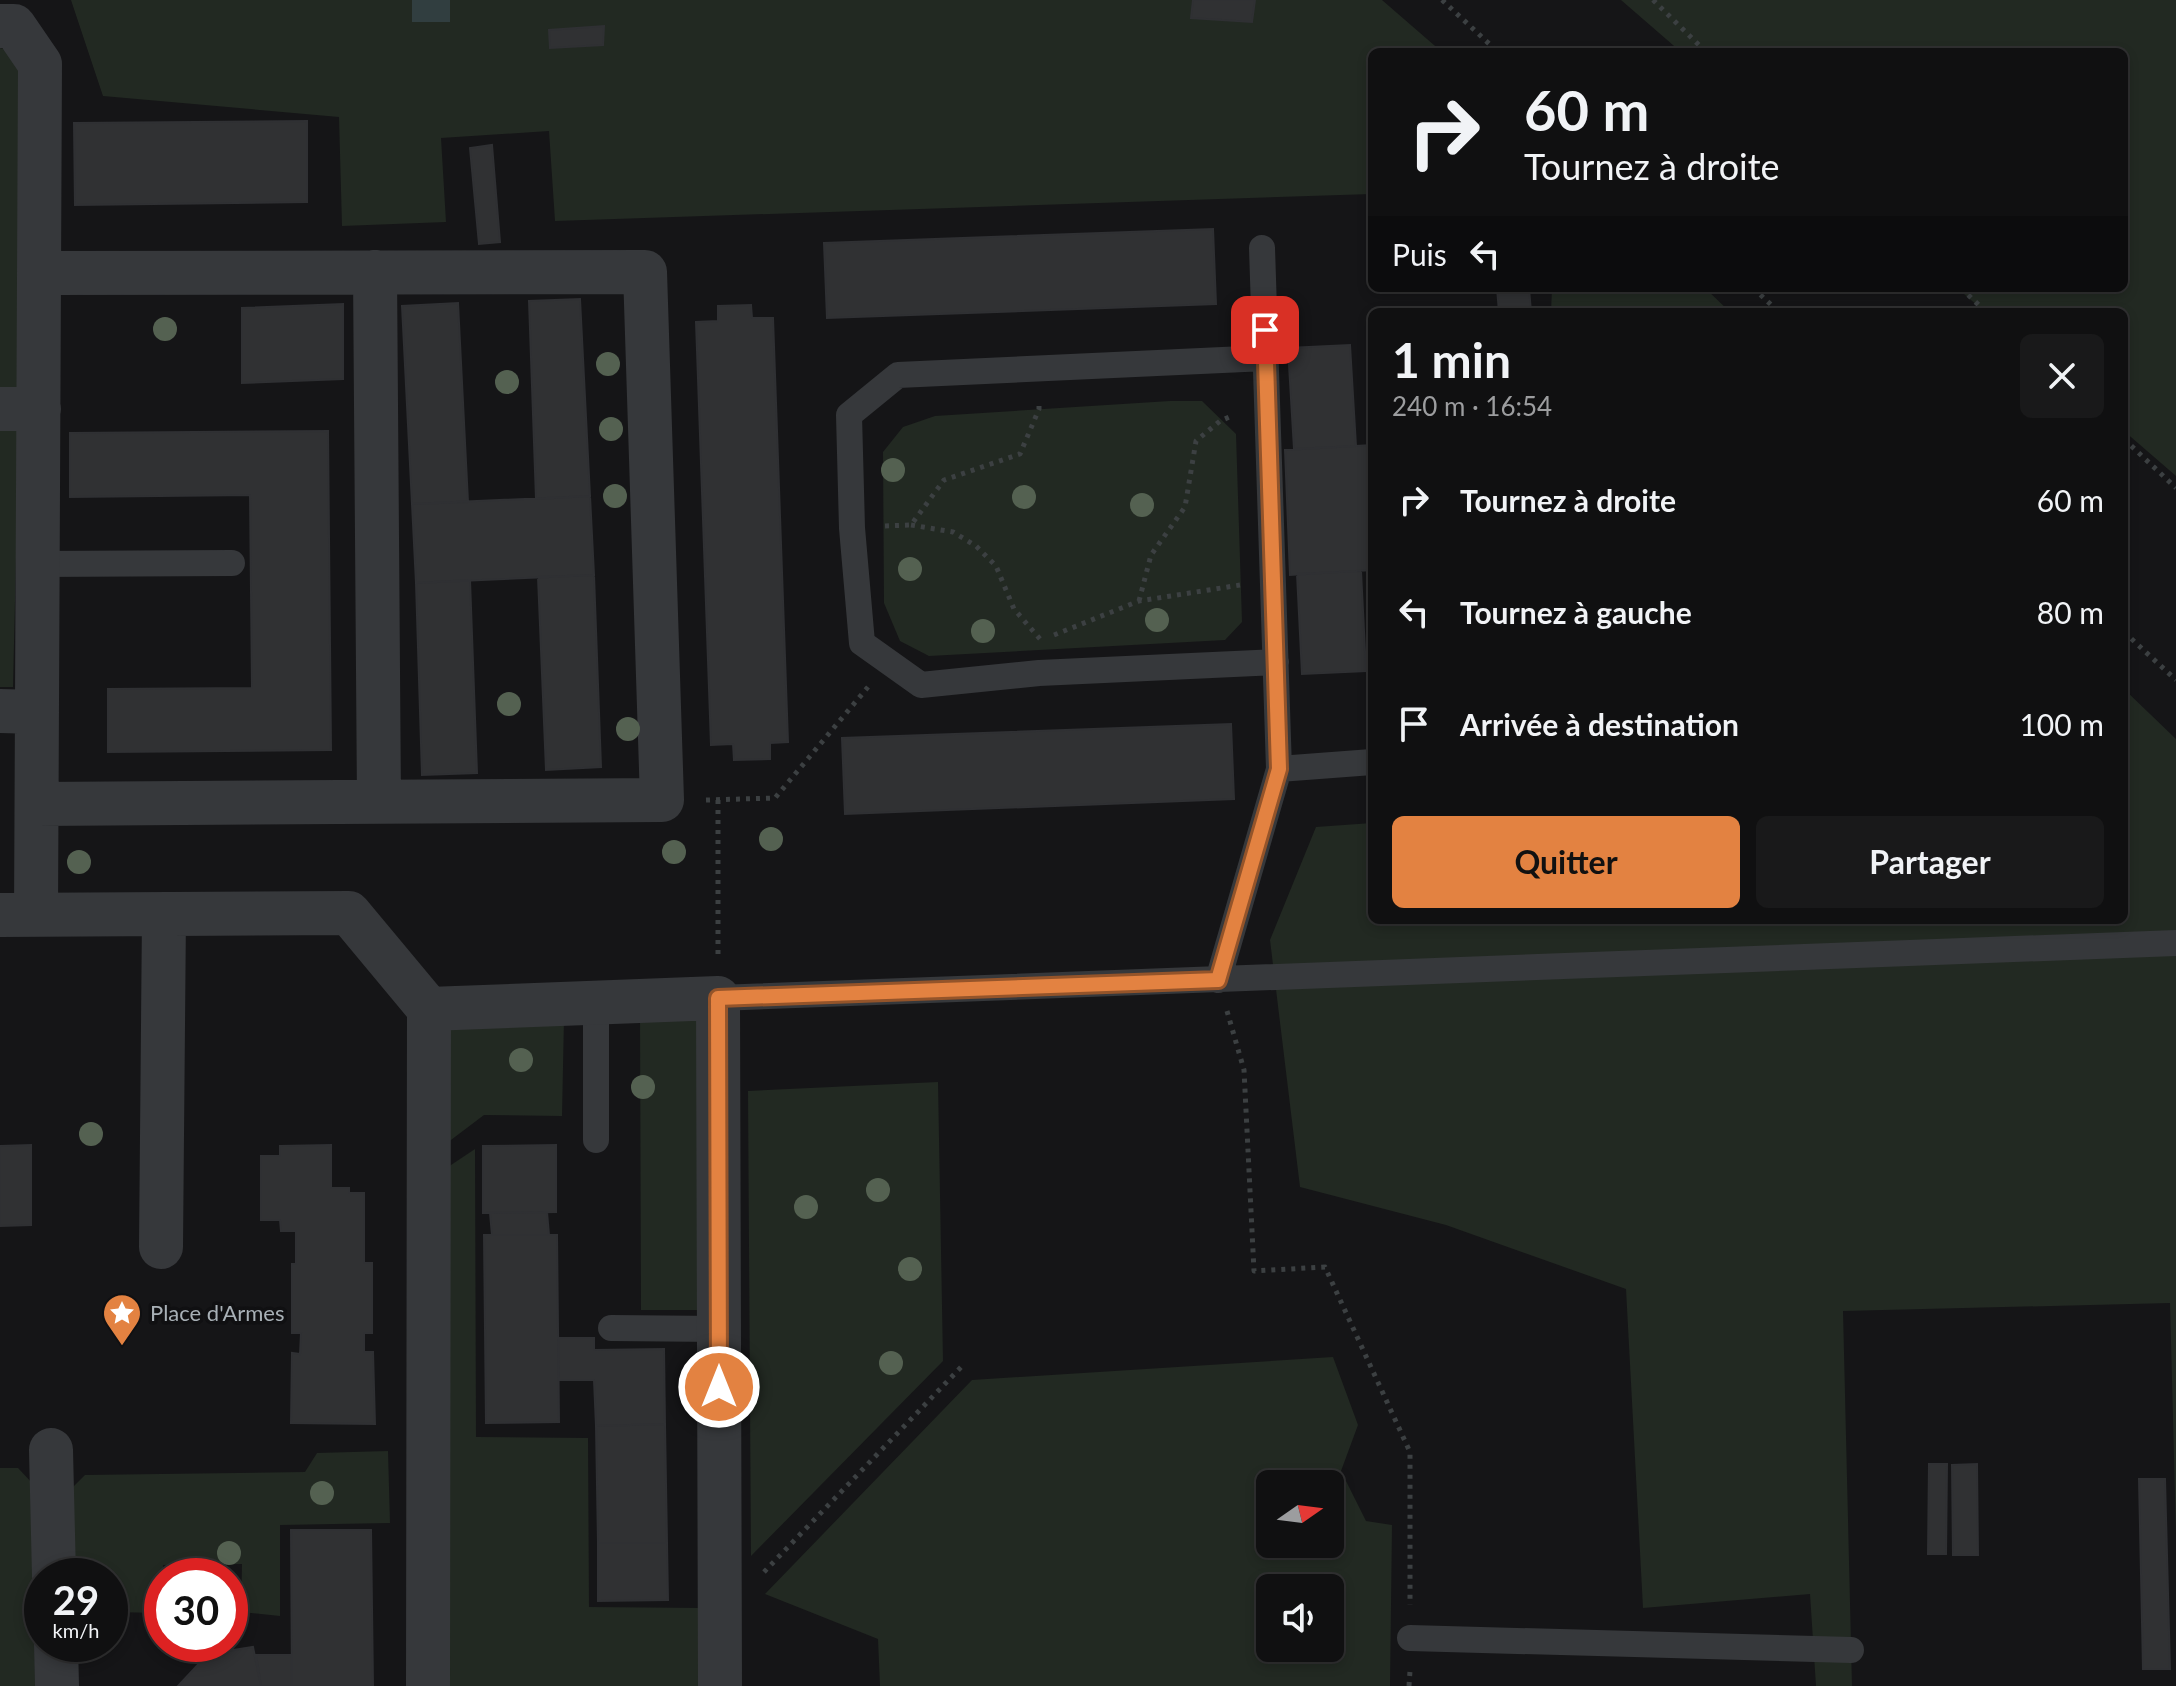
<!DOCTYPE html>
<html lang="fr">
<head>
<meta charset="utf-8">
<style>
	:root { --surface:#101011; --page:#19191a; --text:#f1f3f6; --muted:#9c9d9f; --line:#303031; --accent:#e38241 }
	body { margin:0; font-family:Lato,sans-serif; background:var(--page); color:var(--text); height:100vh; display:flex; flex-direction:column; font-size:30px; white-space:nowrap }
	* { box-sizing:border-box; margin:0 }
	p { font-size:26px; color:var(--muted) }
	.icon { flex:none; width:44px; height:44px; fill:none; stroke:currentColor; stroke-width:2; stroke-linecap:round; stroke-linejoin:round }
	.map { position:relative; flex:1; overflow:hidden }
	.drawer { position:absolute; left:1368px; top:308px; width:760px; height:616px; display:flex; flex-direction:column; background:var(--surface); border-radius:12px; box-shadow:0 4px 12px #0003,0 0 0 2px var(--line) }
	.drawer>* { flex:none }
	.guide { position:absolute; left:1368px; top:48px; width:760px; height:244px; border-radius:12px; box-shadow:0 4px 12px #0003,0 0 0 2px var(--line); background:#101011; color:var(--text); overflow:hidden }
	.needle { width:52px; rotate:76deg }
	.fabs { position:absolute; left:1256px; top:1470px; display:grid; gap:16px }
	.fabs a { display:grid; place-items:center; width:88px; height:88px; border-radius:12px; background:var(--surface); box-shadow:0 4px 12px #0003,0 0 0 2px var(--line); font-size:40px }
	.speed { position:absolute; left:24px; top:1558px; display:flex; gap:16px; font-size:40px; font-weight:700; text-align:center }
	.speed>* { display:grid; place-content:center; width:104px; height:104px; border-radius:50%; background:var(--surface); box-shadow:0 4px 12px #0003,0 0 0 2px var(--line); line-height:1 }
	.speed small { font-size:20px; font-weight:400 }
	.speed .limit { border:12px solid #d22; background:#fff; color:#111 }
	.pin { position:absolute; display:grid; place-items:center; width:68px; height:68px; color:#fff; margin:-34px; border-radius:16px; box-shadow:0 4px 12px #0006 }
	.me { position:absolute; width:88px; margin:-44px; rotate:0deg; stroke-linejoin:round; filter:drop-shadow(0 0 6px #0008) }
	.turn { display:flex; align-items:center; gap:28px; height:168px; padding:0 24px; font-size:36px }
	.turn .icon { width:104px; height:104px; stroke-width:2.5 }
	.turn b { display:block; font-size:56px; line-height:68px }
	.then { display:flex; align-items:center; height:76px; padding:0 24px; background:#0003; gap:16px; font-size:30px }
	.round { display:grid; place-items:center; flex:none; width:84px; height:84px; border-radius:12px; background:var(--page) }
	.head { display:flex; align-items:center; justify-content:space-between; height:136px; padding:0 24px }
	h1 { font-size:48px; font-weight:700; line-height:60px }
	.button { display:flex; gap:16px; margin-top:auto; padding:16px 24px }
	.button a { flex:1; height:92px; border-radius:12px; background:var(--accent); color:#111; font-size:32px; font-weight:700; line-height:92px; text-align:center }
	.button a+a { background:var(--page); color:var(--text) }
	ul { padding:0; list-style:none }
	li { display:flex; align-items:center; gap:24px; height:112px; padding:0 24px }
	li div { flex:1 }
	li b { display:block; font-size:30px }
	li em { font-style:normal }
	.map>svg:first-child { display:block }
	.green { fill:#222922; fill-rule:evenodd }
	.water { fill:#313e40 }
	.building { fill:#303133; stroke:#2f3033; stroke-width:2 }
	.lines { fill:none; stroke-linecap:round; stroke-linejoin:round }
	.path { stroke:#3c4042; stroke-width:5; stroke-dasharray:4 6; stroke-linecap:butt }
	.lane { stroke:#36383b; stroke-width:26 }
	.street { stroke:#36383b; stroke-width:44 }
	.tree { fill:#546151 }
	.route-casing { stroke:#94542a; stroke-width:20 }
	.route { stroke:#e38241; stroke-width:14 }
	.labels { text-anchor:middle; stroke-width:7; stroke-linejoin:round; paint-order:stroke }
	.poi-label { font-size:22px; fill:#a8b0b6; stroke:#101012; text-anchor:start }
</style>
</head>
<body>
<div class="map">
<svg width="2176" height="1686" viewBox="0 0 2176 1686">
	<rect width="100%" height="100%" fill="#151517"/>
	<path class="green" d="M71,0H1382L1442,52H1372V194L555,221L549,131L441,138L446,222L342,226L339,117L103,96Z
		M1621,0H2176V476L2124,431V312H1985L1957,288H2124V52H1681Z
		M0,48L11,51L19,70L22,397H0Z
		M1552,288H1705L1730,312H1551Z
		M1170,401H1202L1236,434L1242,622L1225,640L929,656L900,641L884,603L883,452L903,427L935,416Z
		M0,430H19L13,687H0Z
		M2124,689L2176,739V1534L2170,1303L1843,1311L1852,1686H1816L1810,1594L1643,1608L1626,1289L1446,1225L1300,1187L1270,940L1316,827L1372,823V920H2124Z
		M640,1016H699V1310H641Z
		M564,1018L562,1116L484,1115L443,1146L445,1022Z
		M938,1082L943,1361L751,1556L748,1091Z
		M475,1149L476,1437L588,1438L589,1607L703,1608V1686H446L445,1169Z
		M1333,1357L1358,1425L1341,1471L1366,1521L1392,1525L1390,1686H880L878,1639L765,1594L972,1380ZM1270,1484H1330V1544H1270ZM1270,1588H1330V1648H1270Z
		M388,1451L390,1523L280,1525V1616L241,1612L242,1564L163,1565L162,1613L110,1612V1576H70L68,1492L85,1475L305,1472L317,1453Z
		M0,1468H18L34,1485L35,1686H0Z"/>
	<path class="water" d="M412,0H450V22H412Z"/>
	<path class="building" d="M1193,0H1255L1252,22L1191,18Z
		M604,26L603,45L550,48L549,30Z
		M307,121V202L75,205L74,123Z
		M492,145L500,242L479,244L470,148Z
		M1213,229L1216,304L827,318L824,243Z
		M1497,288H1529L1531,312H1499Z
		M580,299L590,496L536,499L529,301Z
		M458,303L468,502L412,504L402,306Z
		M343,304V379L242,383V308Z
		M751,305L752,318H773L788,742L770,743V759L734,760L733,744L711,745L696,322L718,321V306Z
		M1350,345L1356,446L1294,449L1288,348Z
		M328,431L331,750L108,752V689L252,688L250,495L70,497V433Z
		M1372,445V570L1290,575L1285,450Z
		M590,496L594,575L416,583L412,504Z
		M1361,571L1366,671L1302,674L1297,574Z
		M594,575L601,767L546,770L538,577Z
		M470,580L477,773L422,775L416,583Z
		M1231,724L1234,799L845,814L842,738Z
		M31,1145V1225L0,1226V1146Z
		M331,1145V1188H349V1193H364V1263H372V1333H364V1352H373L375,1424L291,1423L292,1353L300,1354L301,1333H292V1264H296V1231H281L280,1220H261V1156H280V1146Z
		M556,1145V1212L483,1213V1146Z
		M547,1212L549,1235H492L490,1213Z
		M484,1235H557L559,1422L486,1423Z
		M558,1338H594V1350L664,1349L665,1424L596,1426L594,1380H559Z
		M665,1424L667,1543H598L596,1426Z
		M1929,1464H1947L1946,1554H1928Z
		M1977,1464L1978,1555H1953L1952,1465Z
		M2139,1479H2165L2170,1669H2143Z
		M291,1530H371L373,1686H292Z
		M598,1543H667L668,1600L598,1601Z
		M253,1647L261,1686H178L208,1654Z
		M256,1655H292V1686H261Z"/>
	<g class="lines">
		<path class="path" d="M1442,0L1498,52
			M1653,0L1706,52
			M1753,288L1779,312
			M1961,288L1986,312
			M2124,439L2176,488
			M911,525L953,532L976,546L996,566L1014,609L1040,639
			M885,526L911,525L944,480L1020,454L1039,409V402
			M1139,601L1151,555L1185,507L1196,441L1220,421L1234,415
			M2124,632L2176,680
			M1054,635L1139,601L1240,585
			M706,800L775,798L868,687
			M718,954V799
			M1227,1011L1244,1070L1254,1271L1325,1267L1410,1452V1605
			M764,1572L965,1363
			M1409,1686L1410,1671"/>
		<path class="lane" d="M1266,358L898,375L849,415L852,528L862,643L921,685L1039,673L1276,662
			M38,564L232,563
			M1279,769L1372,762
			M1218,980L1279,769L1262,248
			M718,998L2176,943
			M596,1003V1140
			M611,1328L719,1329
			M1410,1638L1851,1650"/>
		<path class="street" d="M0,26H14L40,64L36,915
			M375,272L379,802
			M0,409H39
			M0,711L37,712
			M37,804L662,800L645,272L39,273
			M0,915L349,913L429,1009L428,1686
			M429,1009L718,998L720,1686
			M161,1247L164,914
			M51,1450L54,1576
			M56,1644L57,1686"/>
	</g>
	<g class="tree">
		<circle cx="165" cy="329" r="12"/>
		<circle cx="608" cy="364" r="12"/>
		<circle cx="507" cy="382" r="12"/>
		<circle cx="611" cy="429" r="12"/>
		<circle cx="893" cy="470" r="12"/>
		<circle cx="615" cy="496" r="12"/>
		<circle cx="1024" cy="497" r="12"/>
		<circle cx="1142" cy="505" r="12"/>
		<circle cx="910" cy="569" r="12"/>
		<circle cx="1157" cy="620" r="12"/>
		<circle cx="983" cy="631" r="12"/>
		<circle cx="509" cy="704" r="12"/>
		<circle cx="628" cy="729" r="12"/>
		<circle cx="771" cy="839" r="12"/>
		<circle cx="674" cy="852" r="12"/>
		<circle cx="79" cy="862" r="12"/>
		<circle cx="521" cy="1060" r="12"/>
		<circle cx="643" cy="1087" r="12"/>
		<circle cx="91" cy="1134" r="12"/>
		<circle cx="878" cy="1190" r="12"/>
		<circle cx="806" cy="1207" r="12"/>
		<circle cx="910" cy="1269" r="12"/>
		<circle cx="891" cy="1363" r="12"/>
		<circle cx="322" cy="1493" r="12"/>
		<circle cx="229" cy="1553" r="12"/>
	</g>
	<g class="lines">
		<g class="route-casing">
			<path id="route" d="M719,1387L718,998L1218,980L1279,769L1265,330"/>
		</g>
		<use href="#route" class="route"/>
	</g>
	<defs>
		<g id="sight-pin" transform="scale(2)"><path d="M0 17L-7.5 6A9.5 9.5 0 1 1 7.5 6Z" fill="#e38241" stroke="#101012"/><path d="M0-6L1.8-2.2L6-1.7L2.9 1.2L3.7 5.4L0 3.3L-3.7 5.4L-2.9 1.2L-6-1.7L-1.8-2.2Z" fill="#fff"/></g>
	</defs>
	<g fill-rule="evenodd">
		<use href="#sight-pin" x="122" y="1313"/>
	</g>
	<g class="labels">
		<g class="poi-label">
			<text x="150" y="1321">Place d'Armes</text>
		</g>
	</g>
</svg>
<div class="fabs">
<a><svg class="needle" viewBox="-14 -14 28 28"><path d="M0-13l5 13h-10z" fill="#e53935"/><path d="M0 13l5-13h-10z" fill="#9c9d9f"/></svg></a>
<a><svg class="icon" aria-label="sound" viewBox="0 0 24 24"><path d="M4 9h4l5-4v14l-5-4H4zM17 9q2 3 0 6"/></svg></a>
</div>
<div class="speed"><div>29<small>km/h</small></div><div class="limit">30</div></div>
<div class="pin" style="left:1265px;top:330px;background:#d93025"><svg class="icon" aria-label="arrive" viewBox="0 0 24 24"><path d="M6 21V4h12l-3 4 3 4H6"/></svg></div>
<svg class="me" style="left:719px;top:1387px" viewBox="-20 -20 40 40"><circle r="17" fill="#e38241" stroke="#fff" stroke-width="3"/><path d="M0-11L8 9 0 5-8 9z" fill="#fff"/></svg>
<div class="guide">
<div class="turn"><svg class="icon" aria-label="right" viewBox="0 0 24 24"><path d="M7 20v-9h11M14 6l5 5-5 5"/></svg><div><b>60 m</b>Tournez à droite</div></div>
<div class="then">Puis<svg class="icon" aria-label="left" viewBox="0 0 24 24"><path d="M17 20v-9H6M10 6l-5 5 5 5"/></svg></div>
</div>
<section class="drawer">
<div class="head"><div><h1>1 min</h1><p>240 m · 16:54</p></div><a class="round"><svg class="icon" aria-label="close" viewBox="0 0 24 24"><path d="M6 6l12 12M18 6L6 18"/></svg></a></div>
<ul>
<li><svg class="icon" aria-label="right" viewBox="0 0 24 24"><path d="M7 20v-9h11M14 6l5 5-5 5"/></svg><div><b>Tournez à droite</b></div><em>60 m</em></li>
<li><svg class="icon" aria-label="left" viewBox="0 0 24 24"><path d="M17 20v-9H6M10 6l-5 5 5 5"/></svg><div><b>Tournez à gauche</b></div><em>80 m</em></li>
<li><svg class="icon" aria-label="arrive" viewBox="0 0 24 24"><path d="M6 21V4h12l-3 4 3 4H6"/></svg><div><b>Arrivée à destination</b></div><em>100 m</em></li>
</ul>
<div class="button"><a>Quitter</a><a>Partager</a></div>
</section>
</div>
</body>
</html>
